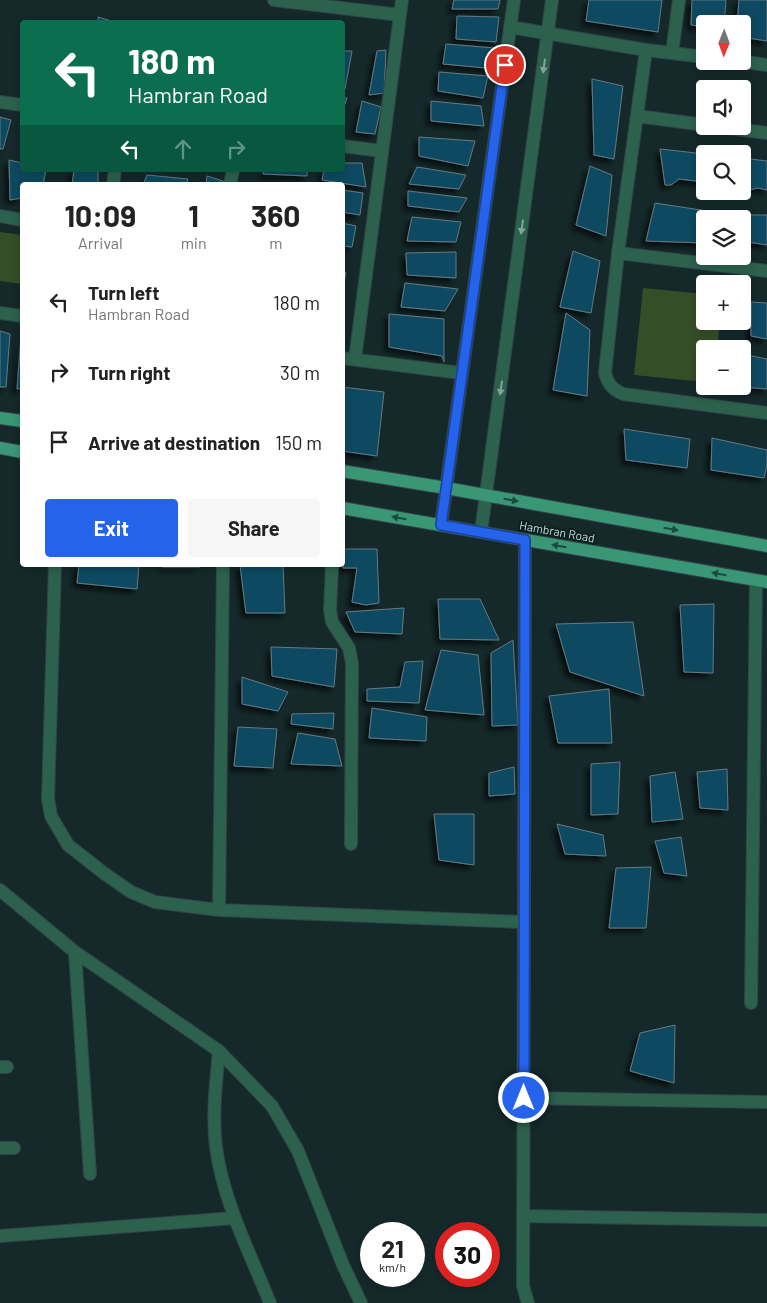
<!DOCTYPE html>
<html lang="en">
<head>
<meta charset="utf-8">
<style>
	:root { --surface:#fff; --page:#f6f6f6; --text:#222; --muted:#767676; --accent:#2563eb }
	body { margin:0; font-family:Barlow,sans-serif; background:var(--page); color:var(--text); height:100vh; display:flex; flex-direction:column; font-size:19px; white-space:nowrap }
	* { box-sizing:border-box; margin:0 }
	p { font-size:16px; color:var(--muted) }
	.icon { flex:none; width:28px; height:28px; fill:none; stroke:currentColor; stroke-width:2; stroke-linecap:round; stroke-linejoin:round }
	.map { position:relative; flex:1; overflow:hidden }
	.drawer { position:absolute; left:20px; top:182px; width:325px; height:385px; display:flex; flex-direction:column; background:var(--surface); border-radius:5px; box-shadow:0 2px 8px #0003 }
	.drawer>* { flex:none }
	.banner { position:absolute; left:20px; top:20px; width:325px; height:152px; border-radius:5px; box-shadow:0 2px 8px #0003; background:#0b6e4f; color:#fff; overflow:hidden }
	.needle { width:32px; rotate:181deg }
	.tools { position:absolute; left:696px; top:15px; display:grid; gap:10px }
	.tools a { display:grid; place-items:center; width:55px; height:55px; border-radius:5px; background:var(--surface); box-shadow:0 2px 8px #0003; font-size:25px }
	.speed { position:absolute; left:360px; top:1222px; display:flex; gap:10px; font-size:25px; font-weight:700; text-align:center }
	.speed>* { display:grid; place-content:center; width:65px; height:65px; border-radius:50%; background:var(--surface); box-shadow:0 2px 8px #0003; line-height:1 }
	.speed small { font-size:12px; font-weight:400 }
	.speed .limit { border:8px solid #d22; background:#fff; color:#111 }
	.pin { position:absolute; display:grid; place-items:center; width:42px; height:42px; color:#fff; margin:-21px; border:2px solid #fff; border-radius:50%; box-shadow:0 1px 5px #0007 }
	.me { position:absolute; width:55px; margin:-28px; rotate:0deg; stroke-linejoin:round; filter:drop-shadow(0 0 4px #0008) }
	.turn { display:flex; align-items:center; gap:18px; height:105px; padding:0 25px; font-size:22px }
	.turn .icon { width:65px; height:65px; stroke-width:2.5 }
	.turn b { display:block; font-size:35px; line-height:42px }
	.lanes { display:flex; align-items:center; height:48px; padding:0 25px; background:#0003; justify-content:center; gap:25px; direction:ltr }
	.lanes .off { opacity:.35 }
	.eta { display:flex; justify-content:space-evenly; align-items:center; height:85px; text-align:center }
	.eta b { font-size:30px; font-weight:700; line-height:35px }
	.action { display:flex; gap:10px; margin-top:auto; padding:10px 25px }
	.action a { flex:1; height:58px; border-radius:5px; background:var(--accent); color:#fff; font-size:20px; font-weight:700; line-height:58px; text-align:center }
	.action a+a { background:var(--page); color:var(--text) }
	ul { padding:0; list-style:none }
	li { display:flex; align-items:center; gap:15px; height:70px; padding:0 25px }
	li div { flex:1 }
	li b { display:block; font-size:19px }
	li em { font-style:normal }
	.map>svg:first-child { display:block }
	.green { fill:#354e27 }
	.building { fill:#0b4a61; stroke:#667982; filter:url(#shadow) }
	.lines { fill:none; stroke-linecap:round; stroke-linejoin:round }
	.minor-casing { stroke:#324546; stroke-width:14 }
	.major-casing { stroke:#324546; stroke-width:14 }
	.minor { stroke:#2b614d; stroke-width:12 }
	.major { stroke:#3a9776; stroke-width:12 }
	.oneway { fill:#83a299 }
	.oneway2 { fill:#1b4a3e }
	.route-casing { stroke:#184099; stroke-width:12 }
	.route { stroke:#2563eb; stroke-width:9 }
	.labels { text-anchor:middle; stroke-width:4; stroke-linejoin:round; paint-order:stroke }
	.street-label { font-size:12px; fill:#cbd8d8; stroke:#0b2020 }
</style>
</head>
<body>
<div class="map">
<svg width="767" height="1303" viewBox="0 0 767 1303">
	<defs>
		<filter id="shadow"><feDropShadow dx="-4.5" dy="4.5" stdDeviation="2.5" flood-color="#0009"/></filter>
	</defs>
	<rect width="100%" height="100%" fill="#15292a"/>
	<path class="green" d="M0,232L22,235V284L0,281Z
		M643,288L705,294V321H720L717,349H705V382L634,375Z"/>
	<path class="building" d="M454,0H500L498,9H452Z
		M589,0H662L658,32L586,21Z
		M692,0H726L724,24H705V27L691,25Z
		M739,0H767V41L742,37V24H737Z
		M457,16L499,17L496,42L456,39Z
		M98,17L115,22H98Z
		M446,44L495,48L497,69L443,64Z
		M386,50L384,93L369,95L377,51Z
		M342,51H352L345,89L342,88Z
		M439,72L488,76L483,98L438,91Z
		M592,79L623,86L614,159L594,155Z
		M342,97L347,98L342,113Z
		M362,101L381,107L375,134L356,132Z
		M431,101L481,106L484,126L431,121Z
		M0,117L11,120L3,149H0Z
		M419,137L475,141L468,166L419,156Z
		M660,149L705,154V182L679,179L671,185H665Z
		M742,158L767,161V190L758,188L745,191L742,180Z
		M9,160L22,163V170H46L43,185H22V198L10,200Z
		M342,163H362L366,187L322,180L324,170H342Z
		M590,166L612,175L606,236L576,225Z
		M417,167L466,175L459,189L409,184Z
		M74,170L98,171V185H72Z
		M264,170H307V176L263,174Z
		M147,175L188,179L186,185H143Z
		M207,176L223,181V185H206Z
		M262,183L286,185H262Z
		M342,190L363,193L360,215L342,212Z
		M408,191L467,198L459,212L408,206Z
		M655,203L727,214V219H705V243L646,241Z
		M735,215H767V245L742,241V219H736Z
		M412,217L461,222L456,242L407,241Z
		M342,223L356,226L352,247L342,246Z
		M573,251L600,261L591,313L560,307Z
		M456,252V278L407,275L406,253Z
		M342,272L346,273L342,290Z
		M405,283L458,289L445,311L401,307Z
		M751,302L767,303V339L751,336Z
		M566,313L590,330L587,396L553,390Z
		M389,314L444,319V362L442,356L389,347Z
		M0,331L10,334L6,387H0Z
		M21,337L22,388L17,389Z
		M747,355L767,359V389L743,387Z
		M342,387L384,392L377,456L342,451Z
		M624,429L690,439L687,468L626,460Z
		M712,438L767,450V465L764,478L711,470Z
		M343,549H377L379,603L366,605L352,602L357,568H343Z
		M79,565H139L137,589L77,583Z
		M162,565H200V567H162Z
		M240,565H283L285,613H246Z
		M438,599H480L499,640L440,639Z
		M714,604L713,673L684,672L680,605Z
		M404,608L402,634L355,632L346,612Z
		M633,622L644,696L570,672L556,624Z
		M513,640L518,725L492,726L491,653Z
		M271,647L337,649L334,687L272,676Z
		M441,650L478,655L484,715L425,710Z
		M423,661L419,703L367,701V689L400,687L405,662Z
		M242,677L288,692L278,711L242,704Z
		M609,689L612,743H558L549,696Z
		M372,708L427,717L426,741L369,738Z
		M334,713L333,729L291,724L292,714Z
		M238,727L277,729L273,768L234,766Z
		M298,733L335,739L342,766L291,764Z
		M620,762L618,814L591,815V764Z
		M514,767L515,794L489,796V773Z
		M727,769L728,810L700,808L697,772Z
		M675,772L683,819L652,822L650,776Z
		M434,814H474V865L439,860Z
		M557,824L603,835L606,856L565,854Z
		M681,837L687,876L664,873L655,841Z
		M651,867L646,928H609L616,868Z
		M675,1025L674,1083L630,1071L640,1033Z"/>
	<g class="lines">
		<g class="minor-casing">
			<path id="minor" d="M274,0L400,15
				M510,27L646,50L705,57
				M646,50L618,253L605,373C608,384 612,389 623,394L767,413
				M672,53L679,0
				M738,61L767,65
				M0,102L22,105
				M637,116L705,125
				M713,126L767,133
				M342,146L382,151
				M113,185L115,170
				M230,185L233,170
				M0,216L22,220
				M618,253L767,271
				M0,313L22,316
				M342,358L461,373
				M355,359L402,0
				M441,525L514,0
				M481,532L552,0
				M525,540L523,1286L528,1303
				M55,565L48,799L51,816L68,845L105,874L131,892L155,902L219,910
				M223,565L219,910L524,922
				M332,565L330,610L332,622L349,648L352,663L351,844
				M0,890L75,952L219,1051C216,1082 212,1115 216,1147C223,1201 250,1253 270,1303
				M75,952L90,1174
				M751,1003L756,581
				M219,1051L272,1106L298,1151L343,1265L361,1303
				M0,1067H7
				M524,1098L767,1102
				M0,1148H14
				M523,1216L767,1220
				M0,1236L235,1218"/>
		</g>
		<g class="major-casing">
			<path id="major" d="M0,418L22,421
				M0,448L22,452
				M342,471L446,488L767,546
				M342,508L767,582"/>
		</g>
		<use href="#minor" class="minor"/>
		<use href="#major" class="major"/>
	</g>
	<defs><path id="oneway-solid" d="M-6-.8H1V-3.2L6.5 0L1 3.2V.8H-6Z" transform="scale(1.25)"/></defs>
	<g class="oneway">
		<use href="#oneway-solid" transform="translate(544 66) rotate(98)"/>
		<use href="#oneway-solid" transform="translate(522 227) rotate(98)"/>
		<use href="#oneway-solid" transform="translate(501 388) rotate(98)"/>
	</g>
	<g class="oneway2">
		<use href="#oneway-solid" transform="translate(511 500) rotate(10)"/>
		<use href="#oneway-solid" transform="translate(399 518) rotate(-170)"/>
		<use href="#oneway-solid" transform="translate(671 529) rotate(10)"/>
		<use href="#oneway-solid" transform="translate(559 546) rotate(-170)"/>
		<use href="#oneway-solid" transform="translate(719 574) rotate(-170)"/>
	</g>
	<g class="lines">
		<g class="route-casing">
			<path id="route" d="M505,65L441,525L525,540L524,1098"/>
		</g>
		<use href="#route" class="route"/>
	</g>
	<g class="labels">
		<g class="street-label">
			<text transform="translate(557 532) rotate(10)" y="4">Hambran Road</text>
		</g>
	</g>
</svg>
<div class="tools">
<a><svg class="needle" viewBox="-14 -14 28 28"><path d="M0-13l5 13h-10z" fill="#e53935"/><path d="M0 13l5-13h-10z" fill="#767676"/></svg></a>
<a><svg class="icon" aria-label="sound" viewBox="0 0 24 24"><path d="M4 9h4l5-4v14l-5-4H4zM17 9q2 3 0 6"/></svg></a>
<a><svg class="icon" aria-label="search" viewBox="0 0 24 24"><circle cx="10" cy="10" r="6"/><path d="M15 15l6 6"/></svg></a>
<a><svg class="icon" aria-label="layers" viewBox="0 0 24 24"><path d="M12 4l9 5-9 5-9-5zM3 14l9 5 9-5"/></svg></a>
<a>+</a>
<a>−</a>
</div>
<div class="speed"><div>21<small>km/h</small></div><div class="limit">30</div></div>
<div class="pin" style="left:505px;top:65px;background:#d93025"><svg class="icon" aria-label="arrive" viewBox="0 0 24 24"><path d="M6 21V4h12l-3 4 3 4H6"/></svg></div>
<svg class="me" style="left:524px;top:1098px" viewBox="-20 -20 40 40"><circle r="17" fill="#2563eb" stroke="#fff" stroke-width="3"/><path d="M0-11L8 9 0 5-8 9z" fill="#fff"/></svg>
<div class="banner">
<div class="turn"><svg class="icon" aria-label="left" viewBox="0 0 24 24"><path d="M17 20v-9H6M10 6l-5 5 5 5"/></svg><div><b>180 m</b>Hambran Road</div></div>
<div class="lanes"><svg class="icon" aria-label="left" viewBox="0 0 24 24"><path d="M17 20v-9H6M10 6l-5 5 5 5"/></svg><svg class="icon off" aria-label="ahead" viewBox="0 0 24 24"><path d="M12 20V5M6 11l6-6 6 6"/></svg><svg class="icon off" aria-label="right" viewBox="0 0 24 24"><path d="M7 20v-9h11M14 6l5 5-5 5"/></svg></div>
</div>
<section class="drawer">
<div class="eta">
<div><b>10:09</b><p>Arrival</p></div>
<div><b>1</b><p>min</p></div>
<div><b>360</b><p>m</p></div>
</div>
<ul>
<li><svg class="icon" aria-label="left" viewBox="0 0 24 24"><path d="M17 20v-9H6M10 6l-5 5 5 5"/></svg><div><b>Turn left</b><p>Hambran Road</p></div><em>180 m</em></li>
<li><svg class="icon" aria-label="right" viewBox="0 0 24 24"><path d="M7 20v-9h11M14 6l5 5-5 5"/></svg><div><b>Turn right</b></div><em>30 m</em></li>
<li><svg class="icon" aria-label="arrive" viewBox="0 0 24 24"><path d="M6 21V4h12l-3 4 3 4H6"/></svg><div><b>Arrive at destination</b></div><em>150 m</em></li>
</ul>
<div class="action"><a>Exit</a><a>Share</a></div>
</section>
</div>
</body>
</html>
